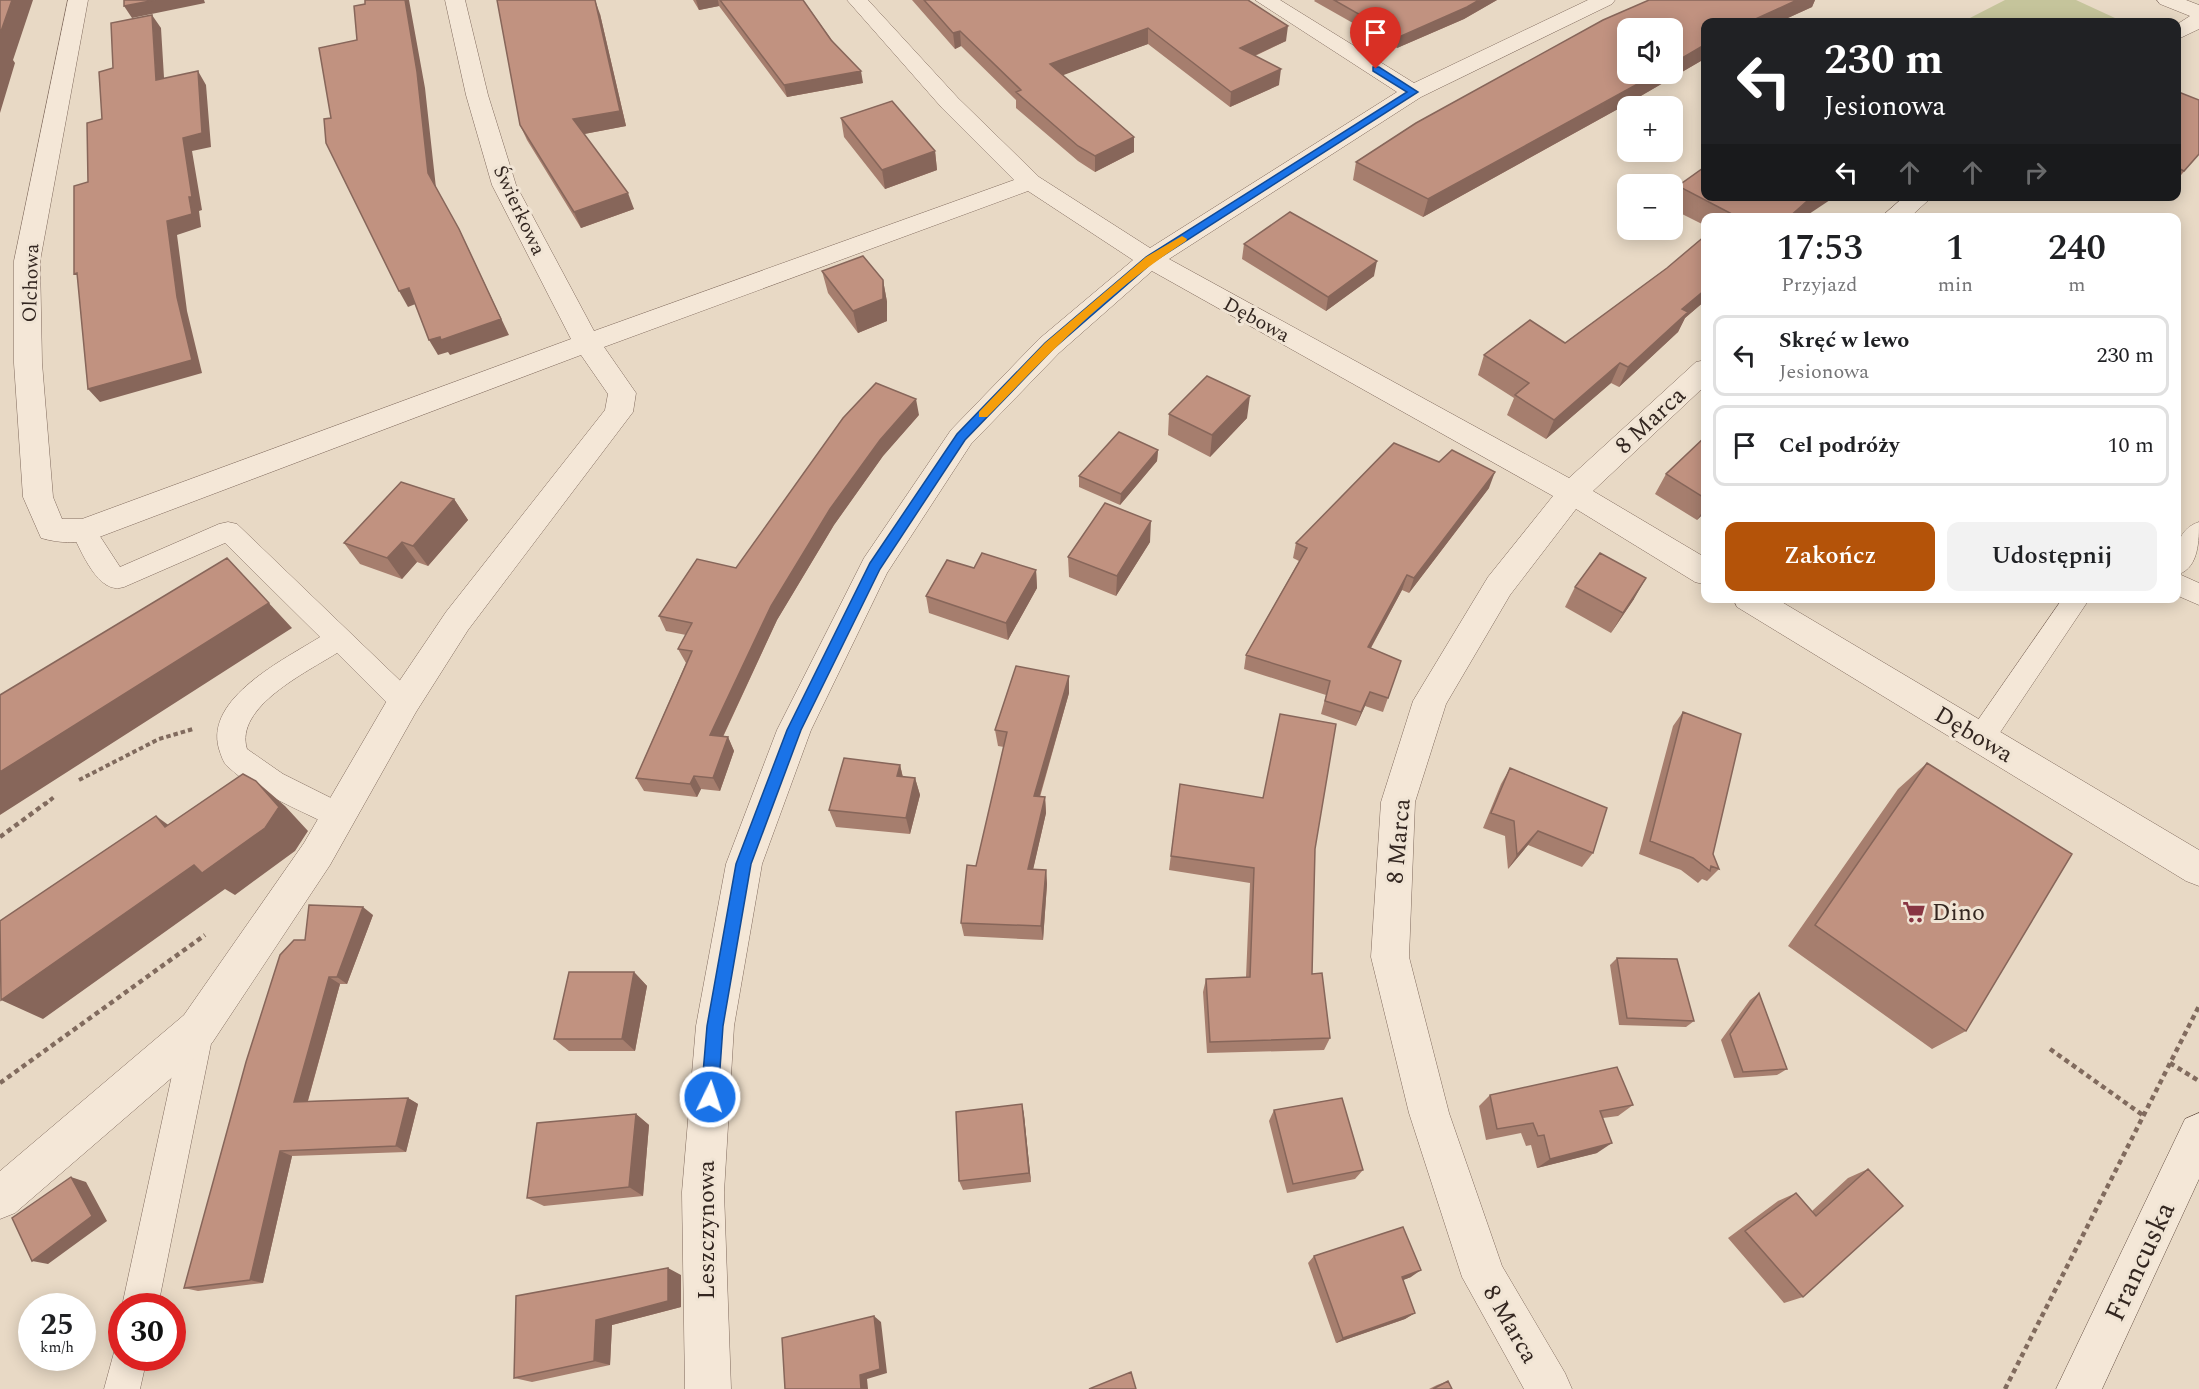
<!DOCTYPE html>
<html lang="pl">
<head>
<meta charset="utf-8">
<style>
	:root { --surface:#fff; --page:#f2f2f2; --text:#202124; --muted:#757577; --line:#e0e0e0; --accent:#b45309 }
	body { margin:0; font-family:Spectral,serif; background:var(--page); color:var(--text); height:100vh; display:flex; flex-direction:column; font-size:22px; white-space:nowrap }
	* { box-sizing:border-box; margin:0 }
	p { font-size:20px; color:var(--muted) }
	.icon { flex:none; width:33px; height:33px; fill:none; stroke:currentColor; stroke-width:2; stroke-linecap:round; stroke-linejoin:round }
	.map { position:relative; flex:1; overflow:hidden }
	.sheet { position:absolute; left:1701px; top:213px; width:480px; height:390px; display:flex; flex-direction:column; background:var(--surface); border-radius:12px; box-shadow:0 3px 15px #0003 }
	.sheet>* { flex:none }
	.banner { position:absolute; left:1701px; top:18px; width:480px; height:183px; border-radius:12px; box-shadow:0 3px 15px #0003; background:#202124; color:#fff; overflow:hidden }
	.controls { position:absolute; left:1617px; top:18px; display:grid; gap:12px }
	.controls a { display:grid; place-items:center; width:66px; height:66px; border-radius:12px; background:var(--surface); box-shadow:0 3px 15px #0003; font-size:30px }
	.speed { position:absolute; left:18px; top:1293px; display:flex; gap:12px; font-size:30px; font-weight:700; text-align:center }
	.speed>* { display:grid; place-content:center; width:78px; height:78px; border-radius:50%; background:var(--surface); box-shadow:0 3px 15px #0003; line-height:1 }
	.speed small { font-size:15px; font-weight:400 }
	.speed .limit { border:9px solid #d22; background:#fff; color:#111 }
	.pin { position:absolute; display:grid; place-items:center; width:51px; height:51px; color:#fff; margin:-62px -26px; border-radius:50% 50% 50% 0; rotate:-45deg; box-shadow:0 0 6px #0007 }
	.pin .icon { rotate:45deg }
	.me { position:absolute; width:66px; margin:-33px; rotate:4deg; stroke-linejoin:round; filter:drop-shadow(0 0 4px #0008) }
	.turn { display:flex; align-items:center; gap:21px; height:126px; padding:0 24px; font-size:27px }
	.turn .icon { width:78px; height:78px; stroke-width:2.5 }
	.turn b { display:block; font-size:42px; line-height:51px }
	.lanes { display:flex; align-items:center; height:57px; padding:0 24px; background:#0003; justify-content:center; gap:30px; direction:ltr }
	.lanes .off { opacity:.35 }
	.eta { display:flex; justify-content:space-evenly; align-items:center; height:102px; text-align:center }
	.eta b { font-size:36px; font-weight:600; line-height:42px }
	.action { display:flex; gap:12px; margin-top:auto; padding:12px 24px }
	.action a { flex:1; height:69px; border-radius:12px; background:var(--accent); color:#fff; font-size:24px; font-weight:600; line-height:69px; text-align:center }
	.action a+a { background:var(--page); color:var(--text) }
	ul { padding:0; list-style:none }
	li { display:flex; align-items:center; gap:18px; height:81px; margin:0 12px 9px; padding:0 12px; border:3px solid var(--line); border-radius:12px }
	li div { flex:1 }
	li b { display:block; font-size:22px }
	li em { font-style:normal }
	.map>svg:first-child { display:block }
	.green { fill:#c5c49b }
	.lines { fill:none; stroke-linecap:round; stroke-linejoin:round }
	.lane-casing { stroke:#816b5e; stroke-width:1 }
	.street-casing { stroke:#816b5e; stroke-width:1 }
	.secondary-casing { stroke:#634d41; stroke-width:1 }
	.path-far1 { stroke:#816b5e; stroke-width:4; stroke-dasharray:4.5 3; stroke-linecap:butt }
	.path { stroke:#816b5e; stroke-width:4.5; stroke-dasharray:5 4; stroke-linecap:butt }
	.lane { fill:#f4e7d7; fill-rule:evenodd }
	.street { fill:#f4e7d7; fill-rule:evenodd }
	.secondary { fill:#f4e7d7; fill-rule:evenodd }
	.wall { fill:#a67e6e; fill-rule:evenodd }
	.shaded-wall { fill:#87665a }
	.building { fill:#c19280; stroke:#87665a; stroke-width:1.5 }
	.route { fill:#1a73e8; stroke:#114b97; stroke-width:1.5 }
	.slow { fill:#f59e0b }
	.labels { text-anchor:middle; stroke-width:6; stroke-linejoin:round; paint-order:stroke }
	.far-street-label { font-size:20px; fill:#332620; stroke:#f0e4d4 }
	.street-label { font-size:24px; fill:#332620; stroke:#f0e4d4 }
	.poi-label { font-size:24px; fill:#332620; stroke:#f0e4d4; text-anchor:start }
	.near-street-label { font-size:28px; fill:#332620; stroke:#f0e4d4 }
</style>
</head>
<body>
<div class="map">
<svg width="2199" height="1389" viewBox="0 0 2199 1389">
	<rect width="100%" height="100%" fill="#e8d9c5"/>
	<path class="green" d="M2005,0H2076L2115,18L2108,22L1966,20Z"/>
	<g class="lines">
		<g class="lane-casing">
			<path id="lane" d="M83,522L92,524L120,567L219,524L228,522L237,524L414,694L418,702L414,710L404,713L394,710L337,653C307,672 234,707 247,749L283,774L351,808L355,817L351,826L341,830L331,826C296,808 256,793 227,766C223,762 221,755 219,749C204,698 285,659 320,637L225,543L124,587C98,596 81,550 71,531L74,524Z
				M2199,522C2199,540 2199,567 2179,574L2199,583V605L2176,595C2176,570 2169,531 2199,522Z
				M2063,598H2090L1991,746L1981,750L1971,746L1967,738L1971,730Z
				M198,1013L209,1018L214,1029L158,1306H122L182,1029L187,1018Z
				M122,1343V1358H147L140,1389H104L116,1345Z"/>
		</g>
		<g class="street-casing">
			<path id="street" d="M68,0H88L40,261L42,363L53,497L62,519H82L571,339L492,185L466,95L445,0H465L488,95L516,185L594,331L1014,180L942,108L847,0H868L958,98L1039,177L1150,248L1397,92L1255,0H1280L1414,83L1588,0H1615L1612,4L1421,97L1169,259L1569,478L1696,362L1706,360V385L1593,491L1706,558V585L1695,582L1576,509L1510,595L1446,704L1415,802L1409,957L1449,1113L1502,1266L1565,1373L1572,1389H1524L1462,1277L1409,1113L1371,957L1381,802L1413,701L1488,577L1553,496L1152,271L1059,353L971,444L887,573L811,730L762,864L734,1026L724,1192L731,1389H685L682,1192L696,1026L726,864L777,730L864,558L951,430L1039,339L1133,260L1028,191L604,347L636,393L633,412L468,630L416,712L330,865L212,1043L15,1213L0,1219V1171L184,1015L304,843L392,692L446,612L605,410L608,394L581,355L94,539C77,544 58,543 41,538L23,497L14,363V261Z
				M2157,0H2186L2199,5V29L2176,40V25L2190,16L2160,4Z
				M1905,196H1933L1909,218H1880Z
				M1733,598H1775L2199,850V886L2186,881L1737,607Z"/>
		</g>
		<g class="secondary-casing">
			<path id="secondary" d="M2199,1113V1179L2102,1389H2056L2185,1119Z"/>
		</g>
		<path class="path-far1" d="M79,780L159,739L193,729
			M44,805L54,797"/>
		<path class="path" d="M0,837L46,803
			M2050,1049L2144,1116
			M2170,1063L2199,1081
			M0,1083L205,935
			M2005,1389L2199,1006"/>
		<use href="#lane" class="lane"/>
		<use href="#street" class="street"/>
		<use href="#secondary" class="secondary"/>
	</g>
	<path class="wall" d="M693,0H803L863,83L787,97L719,6L699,10Z
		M912,0H1248L1286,41L1255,56L1279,85L1230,107L1148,44L1062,75L1134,137V152L1095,172L1078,161L1016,108V100L961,46L955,49Z
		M1315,0H1497L1464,19L1397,48L1314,1Z
		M1649,0H1815L1812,7L1779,22H1706V58L1627,104L1423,217L1353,180L1356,162L1416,123L1603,20ZM1628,28H1672V74H1628Z
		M600,14L626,126L584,134L634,209L581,228L527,140L520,125Z
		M2176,91L2199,154L2176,181Z
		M841,118L935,151L937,170L885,189L844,137Z
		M1678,186L1803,218H1706V226L1672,209V199Z
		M1706,235V300L1685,318L1678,332L1619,387L1611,383L1546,439L1507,415L1514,398L1478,375L1484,355L1565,343L1667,268Z
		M1244,244L1374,276L1326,311L1242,259Z
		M822,271L883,280L887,302V321L858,333L828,293Z
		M1169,414L1247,418L1210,457L1168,435Z
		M919,415L883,456L834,525L777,620L723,737H728L734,751L720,791L701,789L697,797L644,791L636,778L686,663L678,649L686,635L666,631L659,616L736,568Z
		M1706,436V511L1697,520L1655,494L1666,474Z
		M1158,450L1157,461L1120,505L1079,487V476Z
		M1489,488L1409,593L1402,590L1371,648L1401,661L1383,712L1365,706L1356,726L1321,714L1326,695L1244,669L1246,655L1299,561L1293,558L1296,543Z
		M454,499L468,520L428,566L417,562L402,579L360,564L344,543Z
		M1150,542L1116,596L1069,577L1068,557Z
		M974,568L1036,570L1037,588L1008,640L929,613L926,596Z
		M1575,587L1634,599L1611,633L1565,607Z
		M1069,676V693L1040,797H1045L1046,813L1033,869L1046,870L1047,884L1043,940L964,936L961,923L976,866L1004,747L998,746L995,730Z
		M1683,712L1713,854L1719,869L1707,881L1702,879L1698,883L1681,870L1639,854L1673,726Z
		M1927,763L1966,1031L1932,1049L1788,946L1898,789Z
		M900,765L903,777L915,778L920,795L910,834L836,827L829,810Z
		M1510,768L1593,853L1582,867L1528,845L1508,869L1505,836L1483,828L1501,784Z
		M1180,784L1315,849L1312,974L1330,1038L1324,1050L1207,1053L1203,992L1206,979L1246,977L1250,883L1169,870Z
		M373,915L347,984H340L308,1101L408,1098L418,1104L406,1152L292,1156L263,1283L198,1291L184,1288L305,940Z
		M1617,958L1694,1021L1686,1027L1619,1025L1610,965Z
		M634,972L647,986L635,1051H569L554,1039Z
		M1759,993L1787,1069L1777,1075L1734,1078L1721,1040L1750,1000Z
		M1490,1095L1633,1105L1618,1116L1603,1118L1597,1153L1537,1168L1531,1145L1526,1146L1521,1133L1486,1140L1479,1106Z
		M1022,1104L1024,1115L1031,1182L963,1190L959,1181Z
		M1274,1110L1363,1170L1355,1179L1287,1193L1269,1121Z
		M636,1114L649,1125L643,1196L544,1206L527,1198Z
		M1868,1169L1803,1297L1784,1303L1728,1238L1778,1201L1796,1193L1812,1211L1848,1178Z
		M1314,1256L1411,1277L1403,1280L1415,1313L1405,1319L1336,1343L1308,1263Z
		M681,1275V1307L612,1325L610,1365L532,1382L514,1378Z
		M1448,1381L1452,1389H1429L1437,1385Z"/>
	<path class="shaded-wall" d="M12,0H33L13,60L15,63L0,113V34Z
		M155,0H204L205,3L132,18L124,6Z
		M405,0H409L425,88L436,188L428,173Z
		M595,0L600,14L626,126L579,135L573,119Z
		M696,0H718L719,6L699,10Z
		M1479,0H1497L1464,19L1397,48L1399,37Z
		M1797,0H1815L1812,7L1779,22H1749Z
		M152,15L161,28L165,94L156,80Z
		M1288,26L1286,41L1238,63L1240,48Z
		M1148,28V44L1050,80V64Z
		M960,31L961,46L955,49L953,33Z
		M1706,44V58L1627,104L1423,217L1428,199L1656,74H1672V64Z
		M1281,69L1279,85L1230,107L1231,92Z
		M198,71L206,85L211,147L192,151L202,210L199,211L201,227L177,235L187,311L202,373L100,402L88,389L177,297L167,221L189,197L183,138Z
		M861,71L863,83L787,97L784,85Z
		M1134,137V152L1095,172V156Z
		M935,151L937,170L885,189L882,170Z
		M628,193L634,209L581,228L574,212Z
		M1815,196H1836L1803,218H1788L1807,201Z
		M459,229L509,335L450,355L448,352L438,355L429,340Z
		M1377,261L1374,276L1326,311L1328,297Z
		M883,280L887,302V321L858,333L853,311Z
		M409,288L418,303L408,307L399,291Z
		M1706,289V300L1685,318L1678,332L1619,387L1628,367L1682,309Z
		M1620,363L1611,383L1546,439L1554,420Z
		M1250,396L1247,418L1210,457L1212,435Z
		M916,399L919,415L883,456L834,525L777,620L717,749L710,735L771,606L830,509L880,440Z
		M1158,450L1157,461L1120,505L1121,494Z
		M1495,472L1489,488L1409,593L1414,578Z
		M454,499L468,520L428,566L413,546Z
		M1706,506V511L1697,520Z
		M1151,521L1150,542L1116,596L1117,576Z
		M402,542L417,562L402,579L387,558Z
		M227,558L292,628L0,815V772Z
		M1036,570L1037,588L1008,640L1006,623Z
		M1407,575L1402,590L1363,662L1368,647Z
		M1646,578L1634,599L1611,633L1623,613Z
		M1069,676V693L1035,812L1034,796Z
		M1370,692L1365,706L1356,726L1361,712Z
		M728,737L734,751L720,791L713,778Z
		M900,765L904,783L897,776Z
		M694,776L701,789L697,797L690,784Z
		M915,778L920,795L910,834L906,818Z
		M256,781L285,806L308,831L295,851L235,895L225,889L43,1019L1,1000Z
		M1045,797L1046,813L1030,883L1028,869Z
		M156,816L189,840L165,827Z
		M1538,831L1528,845L1508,869L1517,855Z
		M1046,870L1047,884L1043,940L1041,926Z
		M363,907L373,915L347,984L337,977Z
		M634,972L647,986L635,1051L622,1039Z
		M329,977L340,984L306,1107L294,1102Z
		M408,1098L418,1104L406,1152L396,1146Z
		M1022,1104L1024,1115L1031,1182L1029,1173Z
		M636,1114L649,1125L643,1196L629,1187Z
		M1612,1143L1597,1153L1537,1168L1550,1159Z
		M280,1151L292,1156L263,1283L250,1280Z
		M71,1177L86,1182L107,1221L48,1264L32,1261Z
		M668,1268L681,1275V1307L612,1325L610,1365L594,1361L596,1320Z
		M1421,1270L1411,1277L1393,1284L1402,1277Z
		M1415,1313L1405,1319L1336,1343L1343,1338Z
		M874,1316L881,1322L887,1373L867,1379L868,1389H861L860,1375Z"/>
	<path class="building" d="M0,0H12L0,34Z
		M124,0H155L124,6Z
		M365,0H405L417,72L428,173L459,229L501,319L441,340L440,337L429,340L409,288L399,291L326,143L324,119L331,118L319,48L357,40L354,6L365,4Z
		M497,0H595L620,111L573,119L628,193L574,212L520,125Z
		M720,0H803L831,40L861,71L784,85Z
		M924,0H1248L1288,26L1240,48L1281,69L1231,92L1148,28L1050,64L1134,137L1095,156L1078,146L1016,92L1021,90L960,31L953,33Z
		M1334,0H1479L1467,7L1399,37Z
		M1649,0H1797L1749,22H1706V44L1672,64V28H1628V74H1656L1634,86L1428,199L1356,162L1416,123L1603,20Z
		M152,15L156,80L198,71L202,133L183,138L192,197H189L192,214L167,221L177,297L192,360L88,389L77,273L74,274V186L88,182L87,123L102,119L99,72L113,68L111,23Z
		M2176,91L2199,100V154L2184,171L2176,167Z
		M892,101L935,151L882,170L841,118Z
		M1706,166V196H1815L1807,201L1788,218H1725L1730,213L1678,186Z
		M1290,212L1377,261L1328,297L1244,244Z
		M1706,235V289L1682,309L1688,312L1628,367L1620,363L1554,420L1515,395L1529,383L1484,355L1530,320L1565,343L1667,268Z
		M863,256L883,280V299L853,311L822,271Z
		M1207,376L1250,396L1212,435L1169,414Z
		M876,383L916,399L880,440L830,509L771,606L710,735L728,737L713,778L694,776L690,784L636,778L692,651L678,649L692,623L659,616L697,559L736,568L843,418Z
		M1119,432L1158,450L1121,494L1079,476Z
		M1706,436V499L1666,474Z
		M1394,443L1439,462L1452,450L1495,472L1414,578L1407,575L1368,647L1401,661L1388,698L1370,692L1361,712L1325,701L1330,681L1246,655L1307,548L1296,543Z
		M401,482L454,499L413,546L402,542L387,558L344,543Z
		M1105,503L1151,521L1117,576L1068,557Z
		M982,553L1036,570L1006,623L926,596L947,560L974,568Z
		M1600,553L1646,578L1623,613L1575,587Z
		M227,558L269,603L0,772V695Z
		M1016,666L1069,676L1034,796L1045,797L1028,869L1046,870L1041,926L961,923L967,865L976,866L1007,732L995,730Z
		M1683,712L1741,734L1713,854L1719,869L1711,866L1710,871L1693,858L1650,841Z
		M1280,714L1336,724L1315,849L1312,974L1322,973L1330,1038L1210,1042L1206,979L1250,977L1254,868L1171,856L1180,784L1263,798Z
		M844,758L900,765L897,776L915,778L906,818L829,810Z
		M1927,763L2072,854L1966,1031L1815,925Z
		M1510,768L1607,808L1593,853L1538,831L1517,855L1514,821L1491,813Z
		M243,774L256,781L279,807L265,828L202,873L194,865L1,1000L0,921L156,816L165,827Z
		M309,905L363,907L337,977H329L294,1102L408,1098L396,1146L280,1151L250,1280L184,1288L246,1062L280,955L294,940H305Z
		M1617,958L1677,959L1694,1021L1627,1018Z
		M569,972H634L622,1039H554Z
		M1759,993L1787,1069L1743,1072L1730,1034Z
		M1617,1067L1633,1105L1600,1111L1612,1143L1550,1159L1544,1135L1538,1136L1533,1123L1497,1129L1490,1095Z
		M1342,1098L1363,1170L1293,1184L1274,1110Z
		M1022,1104L1029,1173L959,1181L956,1112Z
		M636,1114L629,1187L527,1198L537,1123Z
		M1868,1169L1903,1206L1803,1297L1745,1231L1796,1193L1816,1216Z
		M71,1177L92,1216L32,1261L12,1218Z
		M1403,1227L1421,1270L1402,1277L1415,1313L1343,1338L1314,1256Z
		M668,1268V1301L596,1320L594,1361L514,1378L516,1296Z
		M874,1316L880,1369L860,1375L861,1389H785L782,1338Z
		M1131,1372L1136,1389H1089Z
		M1448,1381L1452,1389H1433Z"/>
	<path class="route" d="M1373,67H1379L1418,92L1153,262L1053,349L965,440L880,569L801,730L751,864L723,1026L718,1097L716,1103L710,1106L704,1103L701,1097L707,1026L736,864L787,730L870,563L957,434L1045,343L1146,257L1407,92L1373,71Z"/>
	<path class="slow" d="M1182,236L1187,239L1186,241C1111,289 1048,354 987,417H979V412L1045,343L1146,257Z"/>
	<defs>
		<g id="supermarket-bare" transform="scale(1.8)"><path d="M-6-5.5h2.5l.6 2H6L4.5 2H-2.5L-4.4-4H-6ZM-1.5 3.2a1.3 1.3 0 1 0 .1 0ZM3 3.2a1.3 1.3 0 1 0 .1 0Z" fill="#883542" stroke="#f0e4d4" stroke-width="2.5" paint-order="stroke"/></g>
	</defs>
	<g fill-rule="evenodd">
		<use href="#supermarket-bare" x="1914" y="912"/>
	</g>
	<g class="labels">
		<g class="far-street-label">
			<text transform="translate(520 210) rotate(65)" y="7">Świerkowa</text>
			<text transform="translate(30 283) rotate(-88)" y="7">Olchowa</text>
			<text transform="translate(1257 319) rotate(29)" y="7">Dębowa</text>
		</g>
		<g class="street-label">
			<text transform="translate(1650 420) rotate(-43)" y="8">8 Marca</text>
			<text transform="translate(1974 734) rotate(31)" y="8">Dębowa</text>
			<text transform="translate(1398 841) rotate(-85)" y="8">8 Marca</text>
			<text transform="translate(706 1230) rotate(-90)" y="8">Leszczynowa</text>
			<text transform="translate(1511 1324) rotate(60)" y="8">8 Marca</text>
		</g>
		<g class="poi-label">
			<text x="1932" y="920">Dino</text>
		</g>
		<g class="near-street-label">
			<text transform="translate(2139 1261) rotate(-65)" y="10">Francuska</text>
		</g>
	</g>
</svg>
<div class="controls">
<a><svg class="icon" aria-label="sound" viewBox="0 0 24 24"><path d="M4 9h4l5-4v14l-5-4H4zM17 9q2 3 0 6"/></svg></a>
<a>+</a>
<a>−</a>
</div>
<div class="speed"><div>25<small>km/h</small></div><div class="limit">30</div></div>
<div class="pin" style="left:1376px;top:69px;background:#d93025"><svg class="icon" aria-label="arrive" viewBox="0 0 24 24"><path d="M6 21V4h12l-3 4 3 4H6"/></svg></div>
<svg class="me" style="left:710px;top:1097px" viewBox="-20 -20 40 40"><circle r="17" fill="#1a73e8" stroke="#fff" stroke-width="3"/><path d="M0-11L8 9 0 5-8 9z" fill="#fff"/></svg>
<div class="banner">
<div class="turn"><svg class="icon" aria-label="left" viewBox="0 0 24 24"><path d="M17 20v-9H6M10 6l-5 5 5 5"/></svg><div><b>230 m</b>Jesionowa</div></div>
<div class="lanes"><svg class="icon" aria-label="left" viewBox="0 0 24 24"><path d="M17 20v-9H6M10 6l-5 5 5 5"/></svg><svg class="icon off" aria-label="ahead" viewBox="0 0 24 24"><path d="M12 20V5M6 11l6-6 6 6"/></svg><svg class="icon off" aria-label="ahead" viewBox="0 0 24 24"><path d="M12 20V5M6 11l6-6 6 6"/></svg><svg class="icon off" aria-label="right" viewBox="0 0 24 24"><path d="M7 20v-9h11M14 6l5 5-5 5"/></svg></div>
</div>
<section class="sheet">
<div class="eta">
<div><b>17:53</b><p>Przyjazd</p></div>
<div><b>1</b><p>min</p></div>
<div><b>240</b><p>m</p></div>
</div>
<ul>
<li><svg class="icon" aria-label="left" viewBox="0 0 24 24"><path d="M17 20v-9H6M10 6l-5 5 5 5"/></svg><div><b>Skręć w lewo</b><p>Jesionowa</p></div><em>230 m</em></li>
<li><svg class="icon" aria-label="arrive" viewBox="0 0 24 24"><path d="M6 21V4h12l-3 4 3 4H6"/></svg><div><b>Cel podróży</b></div><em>10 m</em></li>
</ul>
<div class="action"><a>Zakończ</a><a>Udostępnij</a></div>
</section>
</div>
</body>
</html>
